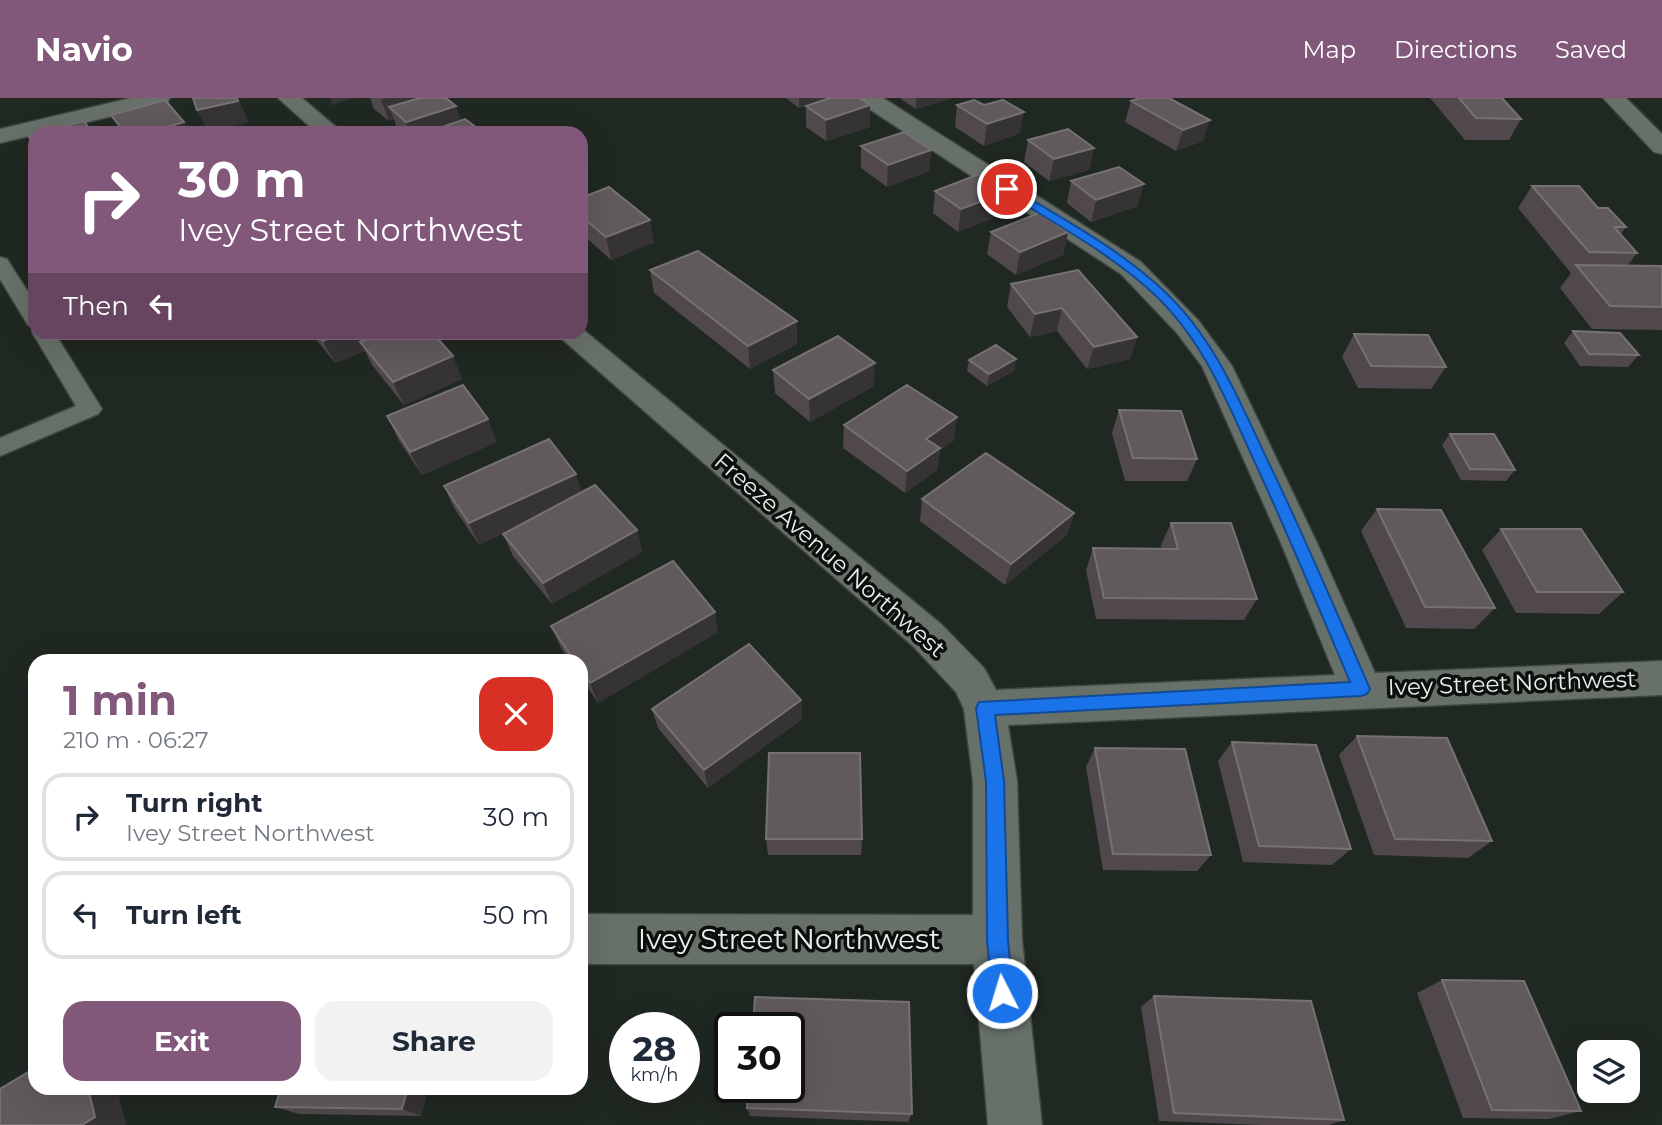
<!DOCTYPE html>
<html lang="en">
<head>
<meta charset="utf-8">
<style>
	:root { --surface:#fff; --page:#f2f2f3; --text:#1f2937; --muted:#747a83; --line:#e0e1e3; --accent:#81577a }
	body { margin:0; font-family:Montserrat,sans-serif; background:var(--page); color:var(--text); height:100vh; display:flex; flex-direction:column; font-size:26px; white-space:nowrap }
	* { box-sizing:border-box; margin:0 }
	p { font-size:23px; color:var(--muted) }
	.icon { flex:none; width:38px; height:38px; fill:none; stroke:currentColor; stroke-width:2; stroke-linecap:round; stroke-linejoin:round }
	.map { position:relative; flex:1; overflow:hidden }
	.details { position:absolute; left:28px; top:556px; width:560px; height:441px; display:flex; flex-direction:column; background:var(--surface); border-radius:21px; box-shadow:0 7px 28px #0002 }
	.details>* { flex:none }
	.guide { position:absolute; left:28px; top:28px; width:560px; height:214px; border-radius:21px; box-shadow:0 7px 28px #0002; background:#81577a; color:#fff; overflow:hidden }
	.fabs { position:absolute; left:1577px; top:942px; display:grid; gap:14px }
	.fabs a { display:grid; place-items:center; width:63px; height:63px; border-radius:14px; background:var(--surface); box-shadow:0 7px 28px #0002; font-size:35px }
	.speed { position:absolute; left:609px; top:914px; display:flex; gap:14px; font-size:35px; font-weight:700; text-align:center }
	.speed>* { display:grid; place-content:center; width:91px; height:91px; border-radius:50%; background:var(--surface); box-shadow:0 7px 28px #0002; line-height:1 }
	.speed small { font-size:18px; font-weight:400 }
	.speed .limit { border:4px solid #111; border-radius:10px; background:#fff; color:#111 }
	.pin { position:absolute; display:grid; place-items:center; width:60px; height:60px; color:#fff; margin:-30px; border:4px solid #fff; border-radius:50%; box-shadow:0 2px 7px #0007 }
	.me { position:absolute; width:77px; margin:-38px; rotate:355deg; stroke-linejoin:round; filter:drop-shadow(0 0 5px #0008) }
	.turn { display:flex; align-items:center; gap:24px; height:147px; padding:0 35px; font-size:32px }
	.turn .icon { width:91px; height:91px; stroke-width:2.5 }
	.turn b { display:block; font-size:49px; line-height:60px }
	.then { display:flex; align-items:center; height:66px; padding:0 35px; background:#0003; gap:14px; font-size:26px }
	.round { display:grid; place-items:center; flex:none; width:74px; height:74px; border-radius:21px; background:var(--page) }
	.overview { display:flex; align-items:center; justify-content:space-between; height:119px; padding:0 35px }
	h1 { font-size:42px; font-weight:700; line-height:52px; color:var(--accent) }
	.primary-button { display:flex; gap:14px; margin-top:auto; padding:14px 35px }
	.primary-button a { flex:1; height:80px; border-radius:21px; background:var(--accent); color:#fff; font-size:28px; font-weight:700; line-height:80px; text-align:center }
	.primary-button a+a { background:var(--page); color:var(--text) }
	ul { padding:0; list-style:none }
	li { display:flex; align-items:center; gap:21px; height:88px; margin:0 14px 10px; padding:0 21px; border:4px solid var(--line); border-radius:21px }
	li div { flex:1 }
	li b { display:block; font-size:26px }
	li em { font-style:normal }
	header { display:flex; align-items:center; gap:42px; box-sizing:border-box; height:98px; padding:0 35px; background:var(--accent); color:#fff }
	header strong { font-size:33px }
	nav { display:flex; gap:38px; margin-inline-start:auto; font-size:24px }
	.map>svg:first-child { display:block }
	.lines { fill:none; stroke-linecap:round; stroke-linejoin:round }
	.service-casing { stroke:#3f4642; stroke-width:3 }
	.minor-casing { stroke:#3f4642; stroke-width:3 }
	.tertiary-casing { stroke:#3f4642; stroke-width:3 }
	.service { fill:#67716a; fill-rule:evenodd }
	.minor { fill:#67716a; fill-rule:evenodd }
	.tertiary { fill:#67716a; fill-rule:evenodd }
	.wall { fill:#50484c }
	.shaded-wall { fill:#363334 }
	.building { fill:#605a5d; stroke:#767173; stroke-width:2 }
	.route { fill:#1a73e8; stroke:#114b97; stroke-width:2 }
	.labels { text-anchor:middle; stroke-width:7; stroke-linejoin:round; paint-order:stroke }
	.street-label { font-size:23px; fill:#e9efeb; stroke:#0c100d }
	.near-street-label { font-size:28px; fill:#e9efeb; stroke:#0c100d }
</style>
</head>
<body>
<header>
<strong>Navio</strong>
<nav><a>Map</a><a>Directions</a><a>Saved</a></nav>
</header>
<div class="map">
<svg width="1662" height="1027" viewBox="0 0 1662 1027">
	<rect width="100%" height="100%" fill="#202822"/>
	<g class="lines">
		<g class="service-casing">
			<path id="service" d="M0,159L7,161L35,205V228L28,227L0,181Z
				M35,230V234H54L102,311L98,316L0,358V340L76,308L32,234Z"/>
		</g>
		<g class="minor-casing">
			<path id="minor" d="M131,0H170L167,5L0,45V31Z
				M278,0H302L343,35H317Z
				M857,0H883L1141,164L1198,222L1232,268L1317,445L1375,575L1662,563V597L1008,627L1017,683L1022,842L1042,1027H988L974,866H581V816L973,817V683L964,611L956,594L913,548L554,234H581V230L941,526L984,570L996,592L1335,577L1281,445L1202,268L1177,235L1121,176L860,5Z"/>
		</g>
		<g class="tertiary-casing">
			<path id="tertiary" d="M1603,0H1626L1662,36V56L1654,54Z"/>
		</g>
		<use href="#service" class="service"/>
		<use href="#minor" class="minor"/>
		<use href="#tertiary" class="tertiary"/>
	</g>
	<path class="wall" d="M370,0H446L461,22L484,35H402L397,31L394,21L389,23L374,11Z
		M786,0H826V1L870,29L826,43L806,29V8L799,10Z
		M901,0H952L916,11L901,1Z
		M1430,0H1502L1521,21L1509,42H1465Z
		M1131,3L1203,43L1176,53L1125,24Z
		M957,7L1020,35L984,48L955,29Z
		M1028,42L1094,50L1089,72L1049,83L1024,64Z
		M861,48L931,52L929,73L887,89L861,70Z
		M1071,83L1138,108L1091,124L1067,105Z
		M1532,88L1598,110L1626,129L1620,137L1637,155L1627,168H1662V232L1592,231L1560,190L1571,175L1518,110Z
		M935,93L1007,94L1003,116L958,134L933,115Z
		M581,100L654,144L611,162L581,135Z
		M991,134H1068L1063,157L1016,177L987,156Z
		M650,172L797,223V246L750,271L654,195Z
		M1011,186L1137,239L1130,261L1087,271L1057,233L1030,239L1007,209Z
		M1573,233L1639,257L1628,269L1580,268L1564,245Z
		M310,234H432L462,281L404,307L372,267L365,253L335,265Z
		M1354,236L1446,269L1431,291L1358,290L1342,259Z
		M1016,261L1014,273L987,288L967,273L969,262Z
		M773,272L874,288L810,324L775,295Z
		M1119,312L1197,361L1187,383H1125L1112,335Z
		M387,318L497,344L422,377L398,341Z
		M844,327L954,342L940,352L937,372L905,395L843,350Z
		M1450,336L1515,372L1506,383L1461,382L1442,347Z
		M444,388L582,394L637,432L642,454L552,506L513,458L503,436L506,434L479,447L454,410Z
		M922,401L1074,415L1067,437L1005,487L920,423Z
		M1377,411L1495,510L1474,531L1406,530L1361,433Z
		M1171,425L1257,501L1244,522L1096,521L1086,472L1093,450L1162,451L1161,447Z
		M1501,431L1623,494L1599,516L1516,515L1482,452Z
		M551,528L718,534L598,605L581,580V564H570L560,548Z
		M801,602L802,621L708,690L658,630L652,611Z
		M1357,638L1492,743L1468,760L1374,757L1339,657Z
		M1232,644L1351,751L1332,767L1243,764L1218,663Z
		M1095,650L1211,757L1197,773L1103,772L1086,669Z
		M766,741H862L861,757H768Z
		M1442,882L1581,1013L1549,1021L1463,1020L1417,895Z
		M1154,898L1344,1022L1329,1027H1261L1159,1023L1141,909Z
		M428,990L421,1018L299,1016L275,1009Z
		M747,1010L912,1016L908,1024L750,1018Z"/>
	<path class="shaded-wall" d="M238,0L249,24L208,34L197,12Z
		M330,0H354L332,7Z
		M387,0H431L389,9L394,21L389,23L381,2Z
		M799,0H826V2L799,10Z
		M916,0H952L916,11Z
		M870,7V29L826,43V22Z
		M456,8L463,29L428,34V35H410L406,24Z
		M1024,14L1020,35L984,48L987,26Z
		M1210,22L1203,43L1176,53L1183,32Z
		M184,24L190,35H147Z
		M1094,50L1089,72L1049,83L1054,61Z
		M931,52L929,73L887,89L888,67Z
		M1144,86L1138,108L1091,124L1096,102Z
		M1007,94L1003,116L958,134L961,111Z
		M650,122L654,144L611,162L606,139Z
		M1068,134L1063,157L1016,177L1020,154Z
		M1062,210L1057,233L1030,239L1035,216Z
		M797,223V246L750,271L748,248Z
		M343,234H409L360,244L365,253L335,265L323,243Z
		M1137,239L1130,261L1087,271L1094,249Z
		M453,258L462,281L404,307L393,284Z
		M1016,261L1014,273L987,288L989,276Z
		M875,265L874,288L810,324L809,301Z
		M957,319L954,342L940,352L937,372L905,395L907,373L926,341Z
		M488,321L497,344L422,377L410,354Z
		M576,376L583,398L479,447L469,425Z
		M1074,415L1067,437L1005,487L1011,466Z
		M637,432L642,454L552,506L543,485Z
		M715,514L718,534L598,605L590,585Z
		M801,602L802,621L708,690L704,672Z
		M88,990H117L126,1027H82Z
		M408,990H428L421,1018L402,1011Z"/>
	<path class="building" d="M193,0H237L238,3L197,12Z
		M420,0H446L456,8L406,24L389,9Z
		M830,0H859L870,7L826,22L806,8Z
		M1140,0H1169L1210,22L1183,32L1131,3Z
		M1459,0H1502L1521,21L1476,20Z
		M165,2L184,24L147,35H125L111,17Z
		M974,2L984,7L1003,2L1024,14L987,26L957,7Z
		M465,21L484,35H429L428,34Z
		M84,23L92,35H42Z
		M1068,31L1094,50L1054,61L1028,42Z
		M238,32L241,35H228Z
		M904,34L931,52L888,67L861,48Z
		M35,37V49L29,39Z
		M1119,69L1144,86L1096,102L1071,83Z
		M979,76L1007,94L961,111L935,93Z
		M1532,88H1579L1598,110H1608L1626,129H1614L1637,155L1589,154Z
		M609,89L650,122L606,139L581,118V100Z
		M1039,115L1068,134L1020,154L991,134Z
		M698,153L797,223L748,248L650,172Z
		M1576,167L1662,168V209L1610,208Z
		M1078,172L1137,239L1094,249L1062,210L1035,216L1011,186Z
		M1573,233L1620,235L1639,257L1589,256Z
		M316,234H343L323,243Z
		M384,234H432L453,258L393,284L360,244Z
		M1354,236L1428,237L1446,269L1371,268Z
		M838,238L875,265L809,301L773,272Z
		M996,247L1016,261L989,276L969,262Z
		M463,287L488,321L410,354L387,318Z
		M907,287L957,319L926,341L940,350L907,373L844,327Z
		M1119,312L1181,313L1197,361L1133,360Z
		M1450,336H1494L1515,372L1470,371Z
		M549,341L576,376L469,425L444,388Z
		M986,355L1074,415L1011,466L922,401Z
		M595,387L637,432L543,485L503,436Z
		M1377,411L1441,412L1495,510L1425,509Z
		M1171,425H1231L1257,501L1104,500L1093,450L1178,451Z
		M1501,431H1581L1623,494H1537Z
		M673,463L715,514L590,585L581,572V564H575L551,528Z
		M749,546L801,602L704,672L652,611Z
		M1357,638L1447,640L1492,743L1395,741Z
		M1232,644L1316,647L1351,751L1259,748Z
		M1095,650L1185,651L1211,757L1113,756Z
		M769,655H860L862,741H766Z
		M1442,882L1524,883L1581,1013L1492,1012Z
		M1154,898L1311,903L1344,1022L1174,1015Z
		M755,899L909,904L912,1016L747,1010L748,989H789V929H753Z
		M35,970V990H88L95,1019L82,1027H0V991Z
		M281,990H408L402,1011L275,1009Z"/>
	<path class="route" d="M1003,89H1011C1062,121 1120,151 1164,193C1213,239 1238,299 1266,359C1303,435 1336,513 1370,591L1367,596L1361,598L995,617L1004,683L1008,842L1013,895L1010,902L1002,905L995,902L992,895L987,842L986,683L976,610L979,604L1350,584C1318,508 1286,431 1251,356C1225,299 1202,242 1156,198C1112,156 1055,126 1003,93Z"/>
	<g class="labels">
		<g class="street-label">
			<text transform="translate(830 457) rotate(41)" y="8">Freeze Avenue Northwest</text>
			<text transform="translate(1512 585) rotate(-2)" y="8">Ivey Street Northwest</text>
		</g>
		<g class="near-street-label">
			<text x="789" y="851">Ivey Street Northwest</text>
		</g>
	</g>
</svg>
<div class="fabs">
<a><svg class="icon" aria-label="layers" viewBox="0 0 24 24"><path d="M12 4l9 5-9 5-9-5zM3 14l9 5 9-5"/></svg></a>
</div>
<div class="speed"><div>28<small>km/h</small></div><div class="limit">30</div></div>
<div class="pin" style="left:1007px;top:91px;background:#d93025"><svg class="icon" aria-label="arrive" viewBox="0 0 24 24"><path d="M6 21V4h12l-3 4 3 4H6"/></svg></div>
<svg class="me" style="left:1002px;top:895px" viewBox="-20 -20 40 40"><circle r="17" fill="#1a73e8" stroke="#fff" stroke-width="3"/><path d="M0-11L8 9 0 5-8 9z" fill="#fff"/></svg>
<div class="guide">
<div class="turn"><svg class="icon" aria-label="right" viewBox="0 0 24 24"><path d="M7 20v-9h11M14 6l5 5-5 5"/></svg><div><b>30 m</b>Ivey Street Northwest</div></div>
<div class="then">Then<svg class="icon" aria-label="left" viewBox="0 0 24 24"><path d="M17 20v-9H6M10 6l-5 5 5 5"/></svg></div>
</div>
<section class="details">
<div class="overview"><div><h1>1 min</h1><p>210 m · 06:27</p></div><a class="round" style="background:#d93025;color:#fff"><svg class="icon" aria-label="close" viewBox="0 0 24 24"><path d="M6 6l12 12M18 6L6 18"/></svg></a></div>
<ul>
<li><svg class="icon" aria-label="right" viewBox="0 0 24 24"><path d="M7 20v-9h11M14 6l5 5-5 5"/></svg><div><b>Turn right</b><p>Ivey Street Northwest</p></div><em>30 m</em></li>
<li><svg class="icon" aria-label="left" viewBox="0 0 24 24"><path d="M17 20v-9H6M10 6l-5 5 5 5"/></svg><div><b>Turn left</b></div><em>50 m</em></li>
</ul>
<div class="primary-button"><a>Exit</a><a>Share</a></div>
</section>
</div>
</body>
</html>
